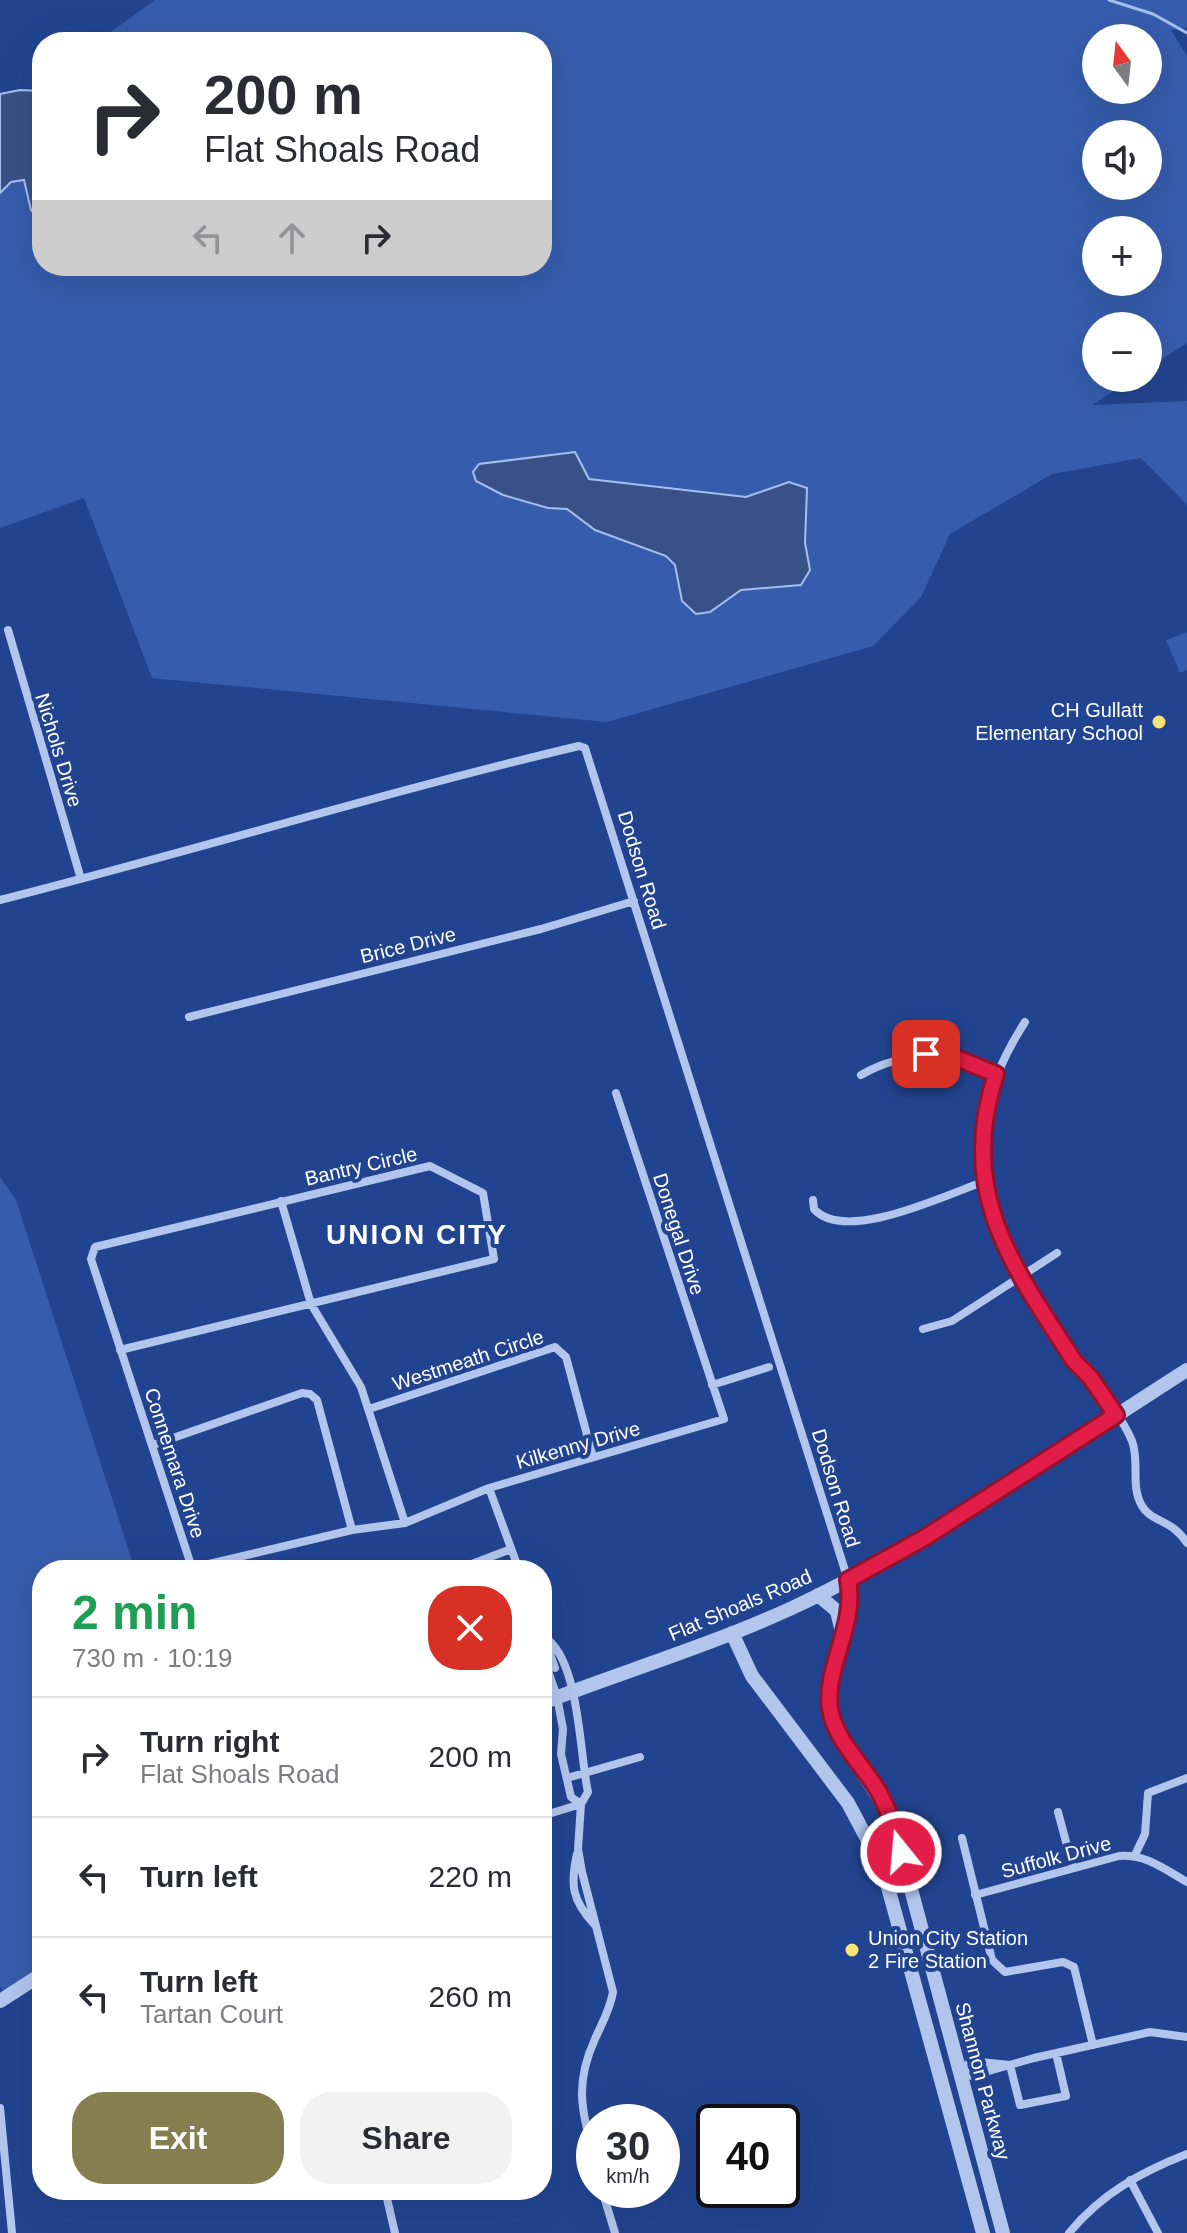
<!DOCTYPE html>
<html lang="en">
<head>
<meta charset="utf-8">
<style>
	:root { --surface:#fff; --page:#f2f2f3; --text:#2b2b33; --muted:#7c7c81; --line:#e1e1e2; --accent:#877e50 }
	body { margin:0; font-family:Arial,sans-serif; background:var(--page); color:var(--text); height:100vh; display:flex; flex-direction:column; font-size:30px; white-space:nowrap }
	* { box-sizing:border-box; margin:0 }
	p { font-size:26px; color:var(--muted) }
	.icon { flex:none; width:44px; height:44px; fill:none; stroke:currentColor; stroke-width:2; stroke-linecap:round; stroke-linejoin:round }
	.map { position:relative; flex:1; overflow:hidden }
	.drawer { position:absolute; left:32px; top:1560px; width:520px; height:640px; display:flex; flex-direction:column; background:var(--surface); border-radius:32px; box-shadow:0 8px 32px #0002 }
	.drawer>* { flex:none }
	.banner { position:absolute; left:32px; top:32px; width:520px; height:244px; border-radius:32px; box-shadow:0 8px 32px #0002; background:#fff; color:var(--text); overflow:hidden }
	.needle { width:52px; rotate:345deg }
	.buttons { position:absolute; left:1082px; top:24px; display:grid; gap:16px }
	.buttons a { display:grid; place-items:center; width:80px; height:80px; border-radius:50%; background:var(--surface); box-shadow:0 8px 32px #0002; font-size:40px }
	.speed { position:absolute; left:576px; top:2104px; display:flex; gap:16px; font-size:40px; font-weight:700; text-align:center }
	.speed>* { display:grid; place-content:center; width:104px; height:104px; border-radius:50%; background:var(--surface); box-shadow:0 8px 32px #0002; line-height:1 }
	.speed small { font-size:20px; font-weight:400 }
	.speed .limit { border:4px solid #111; border-radius:12px; background:#fff; color:#111 }
	.pin { position:absolute; display:grid; place-items:center; width:68px; height:68px; color:#fff; margin:-34px; border-radius:16px; box-shadow:0 4px 12px #0006 }
	.me { position:absolute; width:88px; margin:-44px; rotate:343deg; stroke-linejoin:round; filter:drop-shadow(0 0 6px #0008) }
	.turn { display:flex; align-items:center; gap:28px; height:168px; padding:0 40px; font-size:36px }
	.turn .icon { width:104px; height:104px; stroke-width:2.5 }
	.turn b { display:block; font-size:56px; line-height:68px }
	.lanes { display:flex; align-items:center; height:76px; padding:0 40px; background:#0003; justify-content:center; gap:40px; direction:ltr }
	.lanes .off { opacity:.35 }
	.round { display:grid; place-items:center; flex:none; width:84px; height:84px; border-radius:32px; background:var(--page) }
	.overview { display:flex; align-items:center; justify-content:space-between; height:136px; padding:0 40px }
	h1 { font-size:48px; font-weight:800; line-height:60px; color:#1e9e55 }
	.cta { display:flex; gap:16px; margin-top:auto; padding:16px 40px }
	.cta a { flex:1; height:92px; border-radius:32px; background:var(--accent); color:#fff; font-size:32px; font-weight:800; line-height:92px; text-align:center }
	.cta a+a { background:var(--page); color:var(--text) }
	ul { padding:0; list-style:none }
	li { display:flex; align-items:center; gap:24px; height:120px; padding:0 40px; border-top:2px solid var(--line) }
	li div { flex:1 }
	li b { display:block; font-size:30px }
	li em { font-style:normal }
	.map>svg:first-child { display:block }
	.green { fill:#365dad; fill-rule:evenodd }
	.water { fill:#385289; stroke:#a6beed; stroke-width:2 }
	.lines { fill:none; stroke-linecap:round; stroke-linejoin:round }
	.stream { stroke:#a6beed; stroke-width:3 }
	.minor { stroke:#b2c5ec; stroke-width:8 }
	.tertiary { stroke:#b2c5ec; stroke-width:14 }
	.route-casing { stroke:#92132f; stroke-width:20 }
	.route { stroke:#e11d48; stroke-width:14 }
	.poi-dot { fill:#f8e374; stroke:#224490; stroke-width:3 }
	.labels { text-anchor:middle; stroke-width:8; stroke-linejoin:round; paint-order:stroke }
	.poi-label { font-size:20px; fill:#fff; stroke:#224490; text-anchor:end }
	.street-label { font-size:20px; fill:#fff; stroke:#224490 }
	.district-label { font-size:28px; font-weight:bold; letter-spacing:2px; fill:#fff; stroke:#224490 }
</style>
</head>
<body>
<div class="map">
<svg width="1187" height="2233" viewBox="0 0 1187 2233">
	<rect width="100%" height="100%" fill="#224490"/>
	<path class="green" d="M155,0H1187V28L1171,30L1187,56V343L1148,368V326H1096V378H1133L1092,405L1187,401V505L1141,458L1052,474L950,534L921,597L873,646L607,722L152,678L84,498L0,528V113L42,83V266H542V42H97ZM1096,38H1148V90H1096ZM1096,134H1148V186H1096ZM1096,230H1148V282H1096Z
		M1187,632V670L1180,673L1166,640Z
		M0,1177L16,1200L135,1570H42V1975L7,1997L0,1986Z"/>
	<path class="water" d="M20,90L42,91V222L31,210L24,180L11,182L0,193V94Z
		M575,452L589,479L746,497L789,482L807,488L805,543L810,570L801,585L741,590L710,612L696,614L682,601L675,565L666,556L595,530L567,509L548,508L503,495L476,481L473,472L479,464Z"/>
	<g class="lines">
		<path class="stream" d="M1109,0L1153,14L1187,33"/>
		<path class="minor" d="M8,630L81,879
			M0,900C193,851 385,792 579,746L585,748L848,1580
			M189,1017L541,929L634,901
			M1025,1022C957,1127 975,1206 1038,1305C1050,1324 1060,1345 1074,1362C1094,1385 1120,1412 1132,1441C1140,1461 1130,1486 1142,1506C1151,1522 1173,1520 1187,1543
			M861,1075C909,1048 947,1054 996,1074
			M813,1200L814,1209C845,1244 945,1195 983,1182
			M281,1201L311,1304L361,1387L405,1523
			M923,1329L952,1321L1057,1253
			M120,1350L494,1259L483,1193L430,1166L95,1247L91,1259C124,1362 159,1465 192,1568L352,1530L405,1523L489,1488L724,1419L616,1093
			M712,1385L769,1367
			M369,1409L555,1347L566,1357L593,1457
			M153,1445L302,1393L310,1394L317,1400L352,1530
			M489,1488L519,1570
			M456,1570L511,1549
			M544,1637L555,1668
			M542,1653L557,1697L563,1729L561,1754L571,1797L581,1804L588,1792C579,1752 580,1658 543,1636
			M567,1778L640,1757
			M1058,1812L1073,1868
			M542,1816L581,1804L578,1849L582,1872L613,1992C610,2010 602,2023 595,2039C574,2085 582,2110 594,2157
			M962,1838L992,1960L1005,1972L1063,1962L1074,1967L1093,2045
			M577,1854C570,1885 572,1900 594,1924
			M1135,1855L1145,1834L1148,1793L1187,1778
			M975,1895L1119,1856C1146,1854 1164,1869 1187,1882
			M1010,2065L970,2061L965,2069L971,2076L1034,2058L1150,2032L1187,2037
			M1010,2065L1020,2105L1066,2096L1056,2053
			M0,2108L12,2233
			M1130,2180L1158,2233
			M385,2190L395,2233
			M602,2190L615,2233
			M1069,2233C1101,2194 1141,2172 1187,2154"/>
		<path class="tertiary" d="M848,1580C856,1626 828,1660 830,1702C832,1740 876,1786 893,1822L1003,2233
			M818,1595L837,1611L843,1636
			M732,1633L752,1676L848,1803L883,1869L983,2233
			M542,1703C625,1671 711,1645 792,1608C931,1543 1058,1452 1187,1370
			M0,2001L42,1974"/>
	</g>
	<g class="lines">
		<g class="route-casing">
			<path id="route" d="M901,1852C896,1832 890,1813 880,1794C865,1767 839,1745 831,1714C821,1672 857,1628 848,1580L924,1538L1116,1415L1090,1377L1074,1361C1012,1265 957,1193 996,1074L959,1059L926,1054"/>
		</g>
		<use href="#route" class="route"/>
	</g>
	<g class="poi-dot">
		<circle cx="1159" cy="722" r="8"/>
		<circle cx="852" cy="1950" r="8"/>
	</g>
	<g class="labels">
		<g class="poi-label">
			<text x="1143" y="717">CH Gullatt<tspan x="1143" dy="23">Elementary School</tspan></text>
			<text x="868" y="1945" text-anchor="start">Union City Station<tspan x="868" dy="23">2 Fire Station</tspan></text>
		</g>
		<g class="street-label">
			<text transform="translate(59 750) rotate(73)" y="7">Nichols Drive</text>
			<text transform="translate(642 870) rotate(73)" y="7">Dodson Road</text>
			<text transform="translate(408 945) rotate(-14)" y="7">Brice Drive</text>
			<text transform="translate(361 1166) rotate(-13)" y="7">Bantry Circle</text>
			<text transform="translate(679 1234) rotate(72)" y="7">Donegal Drive</text>
			<text transform="translate(468 1360) rotate(-18)" y="7">Westmeath Circle</text>
			<text transform="translate(578 1445) rotate(-16)" y="7">Kilkenny Drive</text>
			<text transform="translate(175 1463) rotate(72)" y="7">Connemara Drive</text>
			<text transform="translate(836 1488) rotate(73)" y="7">Dodson Road</text>
			<text transform="translate(740 1605) rotate(-23)" y="7">Flat Shoals Road</text>
			<text transform="translate(1056 1857) rotate(-15)" y="7">Suffolk Drive</text>
			<text transform="translate(983 2081) rotate(75)" y="7">Shannon Parkway</text>
		</g>
		<g class="district-label">
			<text x="417" y="1244">UNION CITY</text>
		</g>
	</g>
</svg>
<div class="buttons">
<a><svg class="needle" viewBox="-14 -14 28 28"><path d="M0-13l5 13h-10z" fill="#e53935"/><path d="M0 13l5-13h-10z" fill="#7c7c81"/></svg></a>
<a><svg class="icon" aria-label="sound" viewBox="0 0 24 24"><path d="M4 9h4l5-4v14l-5-4H4zM17 9q2 3 0 6"/></svg></a>
<a>+</a>
<a>−</a>
</div>
<div class="speed"><div>30<small>km/h</small></div><div class="limit">40</div></div>
<div class="pin" style="left:926px;top:1054px;background:#d93025"><svg class="icon" aria-label="arrive" viewBox="0 0 24 24"><path d="M6 21V4h12l-3 4 3 4H6"/></svg></div>
<svg class="me" style="left:901px;top:1852px" viewBox="-20 -20 40 40"><circle r="17" fill="#e11d48" stroke="#fff" stroke-width="3"/><path d="M0-11L8 9 0 5-8 9z" fill="#fff"/></svg>
<div class="banner">
<div class="turn"><svg class="icon" aria-label="right" viewBox="0 0 24 24"><path d="M7 20v-9h11M14 6l5 5-5 5"/></svg><div><b>200 m</b>Flat Shoals Road</div></div>
<div class="lanes"><svg class="icon off" aria-label="left" viewBox="0 0 24 24"><path d="M17 20v-9H6M10 6l-5 5 5 5"/></svg><svg class="icon off" aria-label="ahead" viewBox="0 0 24 24"><path d="M12 20V5M6 11l6-6 6 6"/></svg><svg class="icon" aria-label="right" viewBox="0 0 24 24"><path d="M7 20v-9h11M14 6l5 5-5 5"/></svg></div>
</div>
<section class="drawer">
<div class="overview"><div><h1>2 min</h1><p>730 m · 10:19</p></div><a class="round" style="background:#d93025;color:#fff"><svg class="icon" aria-label="close" viewBox="0 0 24 24"><path d="M6 6l12 12M18 6L6 18"/></svg></a></div>
<ul>
<li><svg class="icon" aria-label="right" viewBox="0 0 24 24"><path d="M7 20v-9h11M14 6l5 5-5 5"/></svg><div><b>Turn right</b><p>Flat Shoals Road</p></div><em>200 m</em></li>
<li><svg class="icon" aria-label="left" viewBox="0 0 24 24"><path d="M17 20v-9H6M10 6l-5 5 5 5"/></svg><div><b>Turn left</b></div><em>220 m</em></li>
<li><svg class="icon" aria-label="left" viewBox="0 0 24 24"><path d="M17 20v-9H6M10 6l-5 5 5 5"/></svg><div><b>Turn left</b><p>Tartan Court</p></div><em>260 m</em></li>
</ul>
<div class="cta"><a>Exit</a><a>Share</a></div>
</section>
</div>
</body>
</html>
